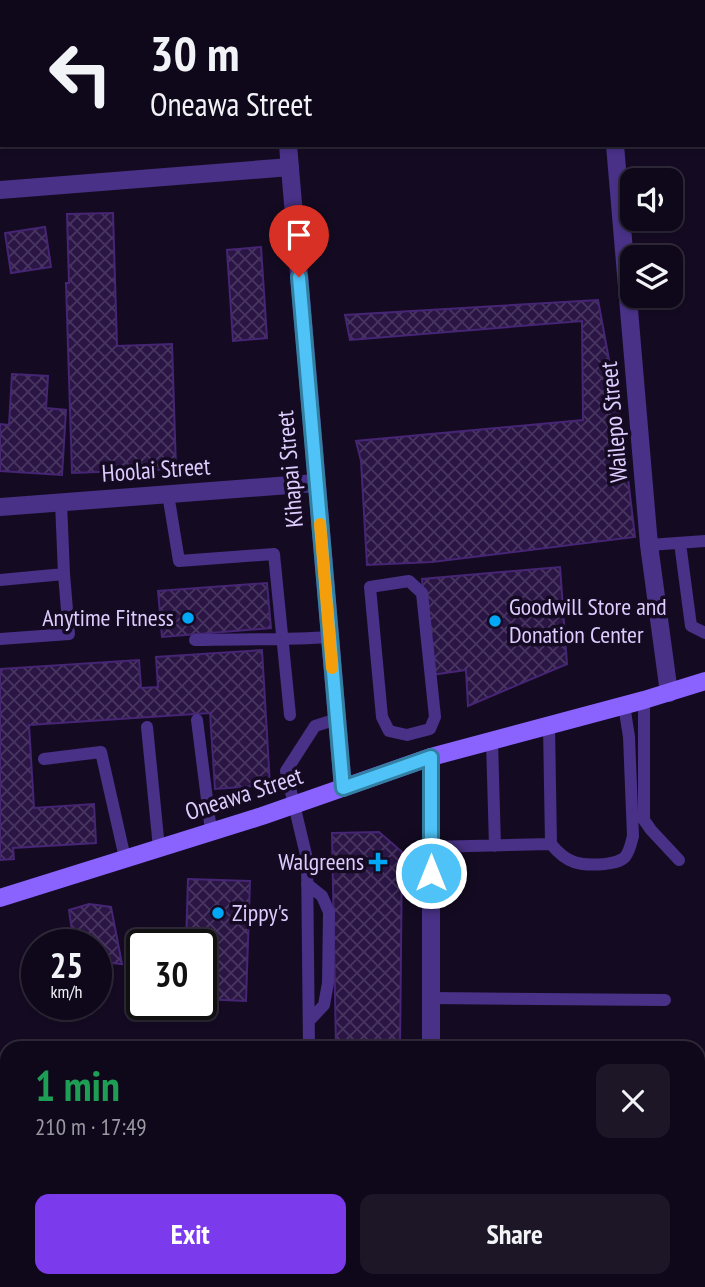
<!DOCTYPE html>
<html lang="en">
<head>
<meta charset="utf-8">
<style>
	:root { --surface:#0f081a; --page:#1d1627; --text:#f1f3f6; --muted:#9b9aa2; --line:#2f2939; --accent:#7c3aed }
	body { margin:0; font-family:"PT Sans Narrow",sans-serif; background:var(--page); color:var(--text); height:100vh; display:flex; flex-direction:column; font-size:26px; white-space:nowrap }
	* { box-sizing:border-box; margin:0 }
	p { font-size:23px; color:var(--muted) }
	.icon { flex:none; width:38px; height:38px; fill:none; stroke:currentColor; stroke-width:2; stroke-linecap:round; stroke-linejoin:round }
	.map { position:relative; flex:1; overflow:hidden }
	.drawer { position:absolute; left:0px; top:1041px; width:705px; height:247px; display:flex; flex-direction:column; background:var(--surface); border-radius:21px 21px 0 0; box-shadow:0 2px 5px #0004,0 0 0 2px var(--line) }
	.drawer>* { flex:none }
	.guide { position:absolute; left:0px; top:0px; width:705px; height:147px; box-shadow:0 2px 5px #0004,0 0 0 2px var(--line); background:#0f081a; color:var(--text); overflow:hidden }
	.controls { position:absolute; left:620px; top:168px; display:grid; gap:14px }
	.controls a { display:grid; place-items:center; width:63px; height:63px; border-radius:14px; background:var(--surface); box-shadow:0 2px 5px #0004,0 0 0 2px var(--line); font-size:35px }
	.speed { position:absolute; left:21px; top:929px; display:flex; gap:14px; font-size:35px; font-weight:700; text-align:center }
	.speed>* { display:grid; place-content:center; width:91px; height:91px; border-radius:50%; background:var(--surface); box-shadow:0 2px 5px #0004,0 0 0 2px var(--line); line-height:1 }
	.speed small { font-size:18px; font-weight:400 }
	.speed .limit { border:4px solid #111; border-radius:10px; background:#fff; color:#111 }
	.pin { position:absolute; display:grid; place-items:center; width:60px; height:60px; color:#fff; margin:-72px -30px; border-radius:50% 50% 50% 0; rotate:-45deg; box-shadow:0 0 7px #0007 }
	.pin .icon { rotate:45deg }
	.me { position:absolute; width:77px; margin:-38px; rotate:0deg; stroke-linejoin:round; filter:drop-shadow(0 0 5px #0008) }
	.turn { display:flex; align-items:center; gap:24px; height:147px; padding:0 35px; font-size:32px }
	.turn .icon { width:91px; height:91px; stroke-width:2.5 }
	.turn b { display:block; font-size:49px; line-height:60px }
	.round { display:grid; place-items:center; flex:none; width:74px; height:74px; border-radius:14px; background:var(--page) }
	.summary { display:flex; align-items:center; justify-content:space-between; height:119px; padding:0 35px }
	h1 { font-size:42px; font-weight:800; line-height:52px; color:#1e9e55 }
	.action { display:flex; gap:14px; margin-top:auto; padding:14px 35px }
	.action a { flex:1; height:80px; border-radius:14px; background:var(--accent); color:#fff; font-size:28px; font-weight:800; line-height:80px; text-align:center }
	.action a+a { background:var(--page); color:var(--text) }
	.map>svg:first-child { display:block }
	.building { fill:url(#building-cross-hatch); stroke:#462574; stroke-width:2 }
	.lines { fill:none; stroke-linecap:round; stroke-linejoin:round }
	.service { stroke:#483186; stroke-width:12 }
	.minor { stroke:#483186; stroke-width:18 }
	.tertiary { stroke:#483186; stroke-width:18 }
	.secondary { stroke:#8a63ff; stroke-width:18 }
	.route-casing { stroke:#337fa1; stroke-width:18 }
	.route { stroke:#4fc3f7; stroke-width:12 }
	.slow { stroke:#f59e0b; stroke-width:12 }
	.poi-dot { fill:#00a7f7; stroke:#140b22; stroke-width:2.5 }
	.labels { text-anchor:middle; stroke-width:7; stroke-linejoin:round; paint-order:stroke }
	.street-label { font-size:24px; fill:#deccff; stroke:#140b22 }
	.poi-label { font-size:24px; fill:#deccff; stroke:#140b22; text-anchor:start }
</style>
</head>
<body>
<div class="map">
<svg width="705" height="1287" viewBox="0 0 705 1287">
	<defs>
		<pattern id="building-cross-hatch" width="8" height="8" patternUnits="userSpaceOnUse" patternTransform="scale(1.75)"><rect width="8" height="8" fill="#2a1545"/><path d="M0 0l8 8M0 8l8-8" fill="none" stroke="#483661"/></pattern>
	</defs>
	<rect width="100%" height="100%" fill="#140b22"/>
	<path class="building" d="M113,213L117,346L172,344L176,469L72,473L66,283H69L67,214Z
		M45,227L51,267L11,273L5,233Z
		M261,247L267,338L233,341L227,250Z
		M598,300L623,436L635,537L432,562L367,565L361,461L356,441L583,420L582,321L350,340L345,315Z
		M12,374L48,376L46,408L66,410L62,475L0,471V424L9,425Z
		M560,567L567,664L468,706L466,670L431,675L422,579Z
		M267,583L271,628L162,637L158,591Z
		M262,650L270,785L215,789L210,713L29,725L34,808L94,804L96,843L13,848L14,859L0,860V669L139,660L141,688L158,687L156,657Z
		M379,832L402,852L400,1048H336L332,833Z
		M188,879L250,881L246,1001L201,999V945H186Z
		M89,904L111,907L122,964L96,961V945H74L69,910Z"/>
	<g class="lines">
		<path class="service" d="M168,494L179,561L274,554L290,715
			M680,543L691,626L705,633
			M649,545L705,541
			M0,580L64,574
			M409,581L422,593L435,717L430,729L407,735L389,731L382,717L370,587Z
			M0,639L69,634L64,574L61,502
			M195,640C240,639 285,640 330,637
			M644,700V820L651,830L679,860
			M197,720L211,831
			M147,727L159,848
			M492,741L495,846
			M44,759L101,752L125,858
			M551,844C567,864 580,866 605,864C612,863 620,862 625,857C630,851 631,843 633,836L629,737L624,705
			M431,847L551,844L549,726
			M307,884L322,896L329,912L328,983L324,1005L309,1021
			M431,998L665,1000
			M309,1048L307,859L286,771L315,726L337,719
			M156,1287V1281"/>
		<path class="minor" d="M602,0L603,2
			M615,145L649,545L669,693
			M0,190L290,167
			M0,507L316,483
			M431,1048V757
			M430,1287V1281"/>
		<path class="tertiary" d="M273,0V2
			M288,145L343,788"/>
		<path class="secondary" d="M0,898L262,816L431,757L644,700L705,681"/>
	</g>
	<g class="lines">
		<g class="route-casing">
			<path id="route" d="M299,277L343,788L431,757V873"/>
		</g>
		<use href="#route" class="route"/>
		<path class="slow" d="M320,524L332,668"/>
	</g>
	<g class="poi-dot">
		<circle cx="188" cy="618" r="7"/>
		<circle cx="495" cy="621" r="7"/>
		<path d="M374.5 851.5h7v7h7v7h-7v7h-7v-7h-7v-7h7z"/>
		<circle cx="218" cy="913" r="7"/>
	</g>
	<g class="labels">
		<g class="street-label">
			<text transform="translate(614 422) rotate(-95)" y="8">Wailepo Street</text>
			<text transform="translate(290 469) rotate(-95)" y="8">Kihapai Street</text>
			<text transform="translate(156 470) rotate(-4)" y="8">Hoolai Street</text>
			<text transform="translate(244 794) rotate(-18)" y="8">Oneawa Street</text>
		</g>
		<g class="poi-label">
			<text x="509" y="615">Goodwill Store and<tspan x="509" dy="28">Donation Center</tspan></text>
			<text x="174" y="626" text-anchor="end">Anytime Fitness</text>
			<text x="364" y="870" text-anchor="end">Walgreens</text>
			<text x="232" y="921">Zippy's</text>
		</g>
	</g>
</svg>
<div class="controls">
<a><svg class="icon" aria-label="sound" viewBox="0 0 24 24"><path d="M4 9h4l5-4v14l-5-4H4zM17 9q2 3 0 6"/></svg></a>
<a><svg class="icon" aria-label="layers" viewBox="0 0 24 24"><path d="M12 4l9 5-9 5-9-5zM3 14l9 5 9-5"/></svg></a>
</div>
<div class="speed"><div>25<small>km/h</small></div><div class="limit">30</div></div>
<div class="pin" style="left:299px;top:277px;background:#d93025"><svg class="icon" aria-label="arrive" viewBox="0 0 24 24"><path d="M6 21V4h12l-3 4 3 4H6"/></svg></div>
<svg class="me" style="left:431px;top:873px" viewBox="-20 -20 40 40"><circle r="17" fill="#4fc3f7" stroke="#fff" stroke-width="3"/><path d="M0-11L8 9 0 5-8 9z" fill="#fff"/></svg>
<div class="guide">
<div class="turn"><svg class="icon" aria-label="left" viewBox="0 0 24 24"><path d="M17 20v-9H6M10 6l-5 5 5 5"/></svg><div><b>30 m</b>Oneawa Street</div></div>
</div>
<section class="drawer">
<div class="summary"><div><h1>1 min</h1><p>210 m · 17:49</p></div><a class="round"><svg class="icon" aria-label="close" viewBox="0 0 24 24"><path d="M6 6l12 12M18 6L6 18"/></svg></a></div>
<div class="action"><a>Exit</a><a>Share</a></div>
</section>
</div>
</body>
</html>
